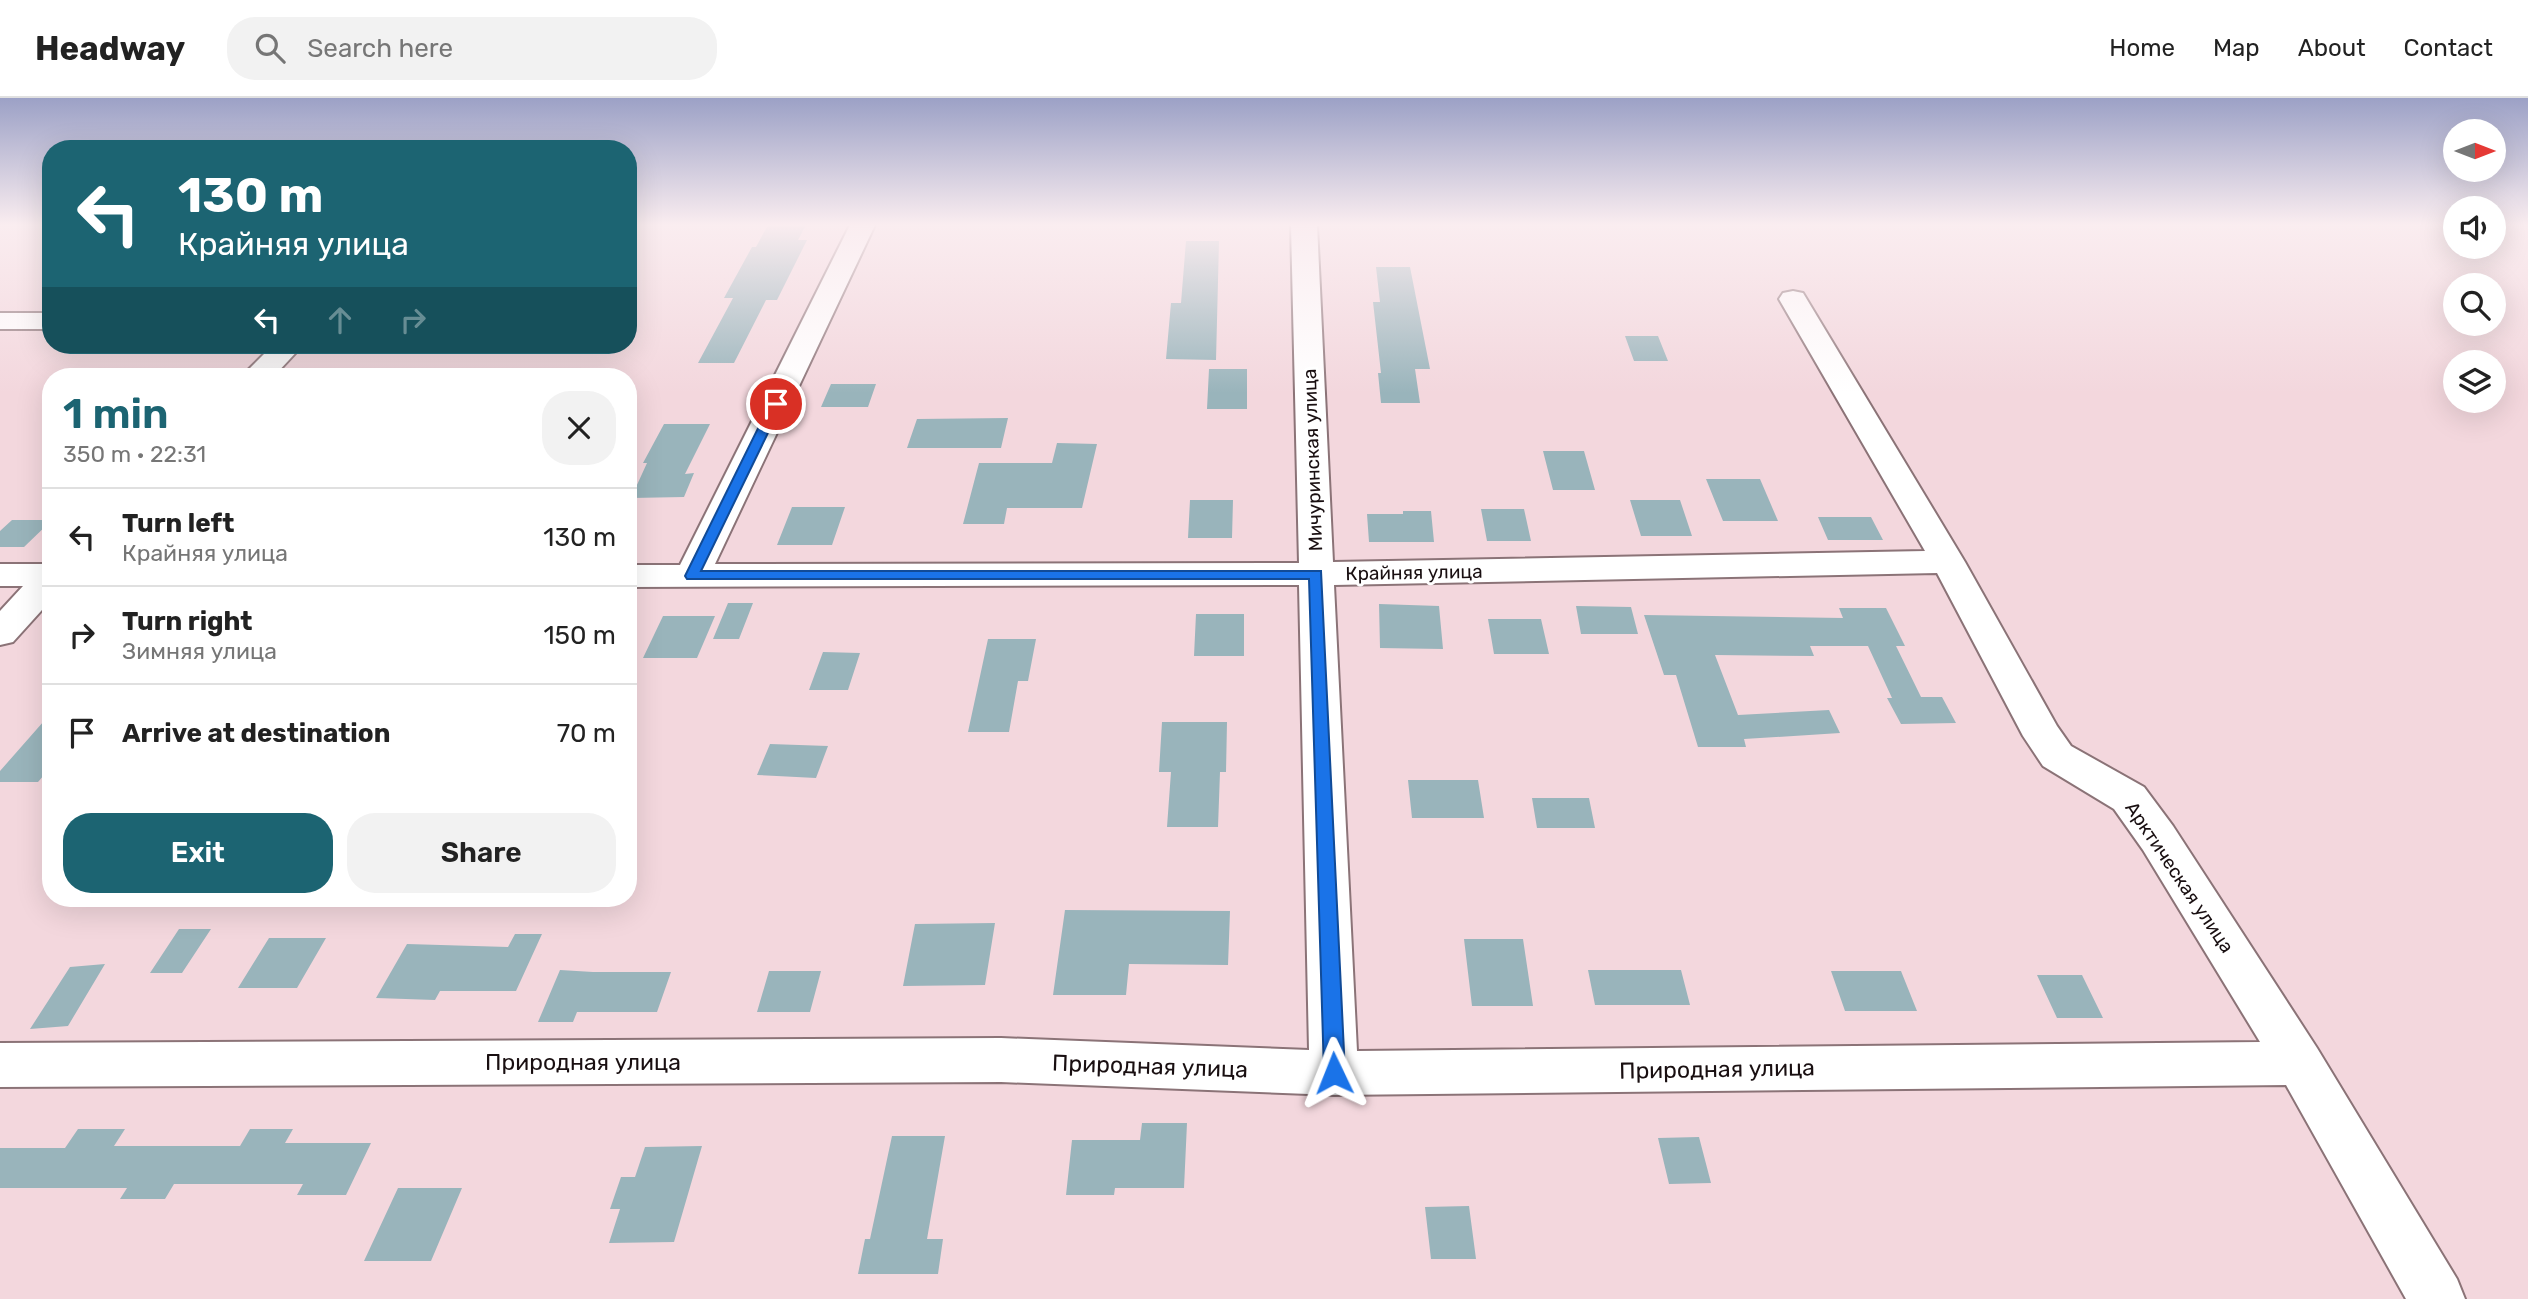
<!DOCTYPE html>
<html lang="en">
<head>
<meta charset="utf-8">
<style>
	:root { --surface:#fff; --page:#f2f2f2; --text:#222; --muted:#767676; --line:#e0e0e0; --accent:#1c6472 }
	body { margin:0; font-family:Rubik,sans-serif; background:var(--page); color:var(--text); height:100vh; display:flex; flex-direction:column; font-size:26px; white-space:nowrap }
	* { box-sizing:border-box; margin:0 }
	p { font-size:23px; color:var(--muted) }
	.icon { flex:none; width:38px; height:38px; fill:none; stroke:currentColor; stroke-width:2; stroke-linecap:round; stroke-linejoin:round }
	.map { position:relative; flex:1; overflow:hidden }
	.sheet { position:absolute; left:42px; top:270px; width:595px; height:539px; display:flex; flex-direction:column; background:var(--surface); border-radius:28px; box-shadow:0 7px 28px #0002 }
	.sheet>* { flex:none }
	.hud { position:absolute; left:42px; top:42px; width:595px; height:214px; border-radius:28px; box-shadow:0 7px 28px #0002; background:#1c6472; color:#fff; overflow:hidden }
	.needle { width:46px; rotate:90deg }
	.tools { position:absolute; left:2443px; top:21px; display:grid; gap:14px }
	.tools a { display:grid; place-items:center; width:63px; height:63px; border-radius:50%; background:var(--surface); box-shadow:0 7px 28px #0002; font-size:35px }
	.pin { position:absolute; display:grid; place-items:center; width:60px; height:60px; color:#fff; margin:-30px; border:4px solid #fff; border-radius:50%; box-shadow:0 2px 7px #0007 }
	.me { position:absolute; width:77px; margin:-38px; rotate:358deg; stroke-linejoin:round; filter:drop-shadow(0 0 5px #0008) }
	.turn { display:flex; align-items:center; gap:24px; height:147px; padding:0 21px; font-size:32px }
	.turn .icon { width:91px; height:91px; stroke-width:2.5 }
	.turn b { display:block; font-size:49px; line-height:60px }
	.lanes { display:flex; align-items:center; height:66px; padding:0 21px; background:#0003; justify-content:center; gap:35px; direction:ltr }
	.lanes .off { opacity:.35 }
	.round { display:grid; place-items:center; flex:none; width:74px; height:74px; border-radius:28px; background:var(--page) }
	.headline { display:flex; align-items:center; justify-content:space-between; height:119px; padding:0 21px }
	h1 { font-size:42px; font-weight:600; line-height:52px; color:var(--accent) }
	.button { display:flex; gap:14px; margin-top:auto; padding:14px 21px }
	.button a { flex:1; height:80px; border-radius:28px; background:var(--accent); color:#fff; font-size:28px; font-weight:600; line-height:80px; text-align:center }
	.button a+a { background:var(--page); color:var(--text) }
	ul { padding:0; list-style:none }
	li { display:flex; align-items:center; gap:21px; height:98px; padding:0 21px; border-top:2px solid var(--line) }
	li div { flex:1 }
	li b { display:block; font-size:26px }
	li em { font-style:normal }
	header { display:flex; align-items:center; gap:42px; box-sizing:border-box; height:98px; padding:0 35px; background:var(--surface); border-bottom:2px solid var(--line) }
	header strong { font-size:33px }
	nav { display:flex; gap:38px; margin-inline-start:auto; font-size:24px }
	.search { width:490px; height:63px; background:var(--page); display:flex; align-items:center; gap:18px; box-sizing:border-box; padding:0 24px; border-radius:28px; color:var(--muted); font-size:26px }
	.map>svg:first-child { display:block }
	.building { fill:#99b4bb }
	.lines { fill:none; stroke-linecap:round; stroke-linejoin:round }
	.minor-casing { stroke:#8b7377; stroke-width:4 }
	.minor { fill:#fff; fill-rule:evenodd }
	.route { fill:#1a73e8; stroke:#114b97; stroke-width:2 }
	.labels { text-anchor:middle; stroke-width:6; stroke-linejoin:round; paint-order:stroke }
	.street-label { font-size:19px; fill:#190f11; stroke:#fff }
	.near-street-label { font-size:23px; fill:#190f11; stroke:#fff }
</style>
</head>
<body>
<header>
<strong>Headway</strong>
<div class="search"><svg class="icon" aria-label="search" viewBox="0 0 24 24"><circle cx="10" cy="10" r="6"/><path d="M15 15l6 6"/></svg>Search here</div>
<nav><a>Home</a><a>Map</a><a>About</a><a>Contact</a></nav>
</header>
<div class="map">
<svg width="2528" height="1201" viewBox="0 0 2528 1201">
	<rect width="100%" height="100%" fill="#f3d7dd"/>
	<path class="building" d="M768,127H806L798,142H807L777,202H766L734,265H698L733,200H724L752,149H756Z
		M1186,143H1219L1216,262L1166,261L1171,205H1181Z
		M1376,169H1410L1430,271H1415L1420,305H1381L1378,275H1381L1373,204H1380Z
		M1625,238H1658L1668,263H1634Z
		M1209,271H1247V311H1207Z
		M831,286H876L868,309H821Z
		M1008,320L1001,350H907L917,321Z
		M664,326H710L685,376L694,375L684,399L631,400L647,365H643Z
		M1057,345L1097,346L1082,410H1007L1004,426H963L979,365H1052Z
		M1543,353H1584L1595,392H1553Z
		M1706,381H1760L1778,423H1723Z
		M1190,402H1233L1232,440H1188Z
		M1630,402H1680L1692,438H1641Z
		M792,409H845L832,447H777Z
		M1481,411H1524L1531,443H1487Z
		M1403,413H1431L1434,444H1369L1367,416H1403Z
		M1818,419H1871L1883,442H1828Z
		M12,422H51V423L24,449H0V433Z
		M728,505H753L739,541H713Z
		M1379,506L1439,508L1443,551L1380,550Z
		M1576,508L1631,509L1638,536H1581Z
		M1839,510H1886L1905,548H1896L1921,599H1942L1956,625L1901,626L1887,600H1892L1868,548H1810L1814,558L1715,557L1738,617L1829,612L1840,635L1744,641L1746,649H1698L1676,577H1664L1644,517L1843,520Z
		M1196,516H1244V558H1194Z
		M663,518H715L697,560H643Z
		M1488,521H1541L1549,556H1494Z
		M988,541H1036L1028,583H1018L1009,634H968Z
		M823,554L860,555L848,592H809Z
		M51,615V669L38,684H0V673Z
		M1162,624H1227L1226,674H1220L1218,729H1167L1171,674H1159Z
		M770,646L828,648L816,680L757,677Z
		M1408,682H1478L1484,720H1412Z
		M1532,700H1589L1595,730H1537Z
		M1065,812L1230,813L1228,867L1129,866L1126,897H1053Z
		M995,825L985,887L903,888L915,826Z
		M179,831H211L182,875H150Z
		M515,836H542L516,893H440L435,902L376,900L407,846L508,849Z
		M269,840H326L297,890H238Z
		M1464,841H1523L1533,908H1472Z
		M105,866L68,928L30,931L70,869Z
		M560,872L593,874H671L657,914H577L573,924H538Z
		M1588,872H1681L1690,907H1595Z
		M769,873H821L810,914H757Z
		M1831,873H1901L1917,913H1845Z
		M2037,877H2082L2103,920H2057Z
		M1142,1025H1187L1184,1090H1115L1114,1097H1066L1072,1042H1140Z
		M78,1031H125L114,1048H240L250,1031H293L285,1045H371L346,1097H297L303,1086H174L165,1101H120L127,1090H0V1050H65Z
		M892,1038H945L927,1141H943L938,1176H858L865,1141H870Z
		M1699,1039L1711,1085L1669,1086L1658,1040Z
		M702,1048L674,1144L609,1145L620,1111H610L621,1079H635L645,1049Z
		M398,1090H462L431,1163H364Z
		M1469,1108L1476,1161H1431L1425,1109Z"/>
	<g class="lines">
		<g class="minor-casing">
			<path id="minor" d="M850,127H875L715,466L1299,465L1291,127H1317L1333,464L1925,453L1779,201L1783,195L1793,193L1803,195L1965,464L2057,628L2071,648L2144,689L2173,728L2317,950L2457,1181L2465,1201H2406L2286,987L1334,997L1001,984L0,989V945L1001,940L1309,952L1299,487L628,489V467H680ZM1937,475L2023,638L2043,668L2114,711L2143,752L2260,944L1357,953L1334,487Z
				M0,215H51V231H0Z
				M273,247H303L274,278H242Z
				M0,466H51V502L13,544L0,547V513L23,488H0Z"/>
		</g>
		<use href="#minor" class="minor"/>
	</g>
	<linearGradient id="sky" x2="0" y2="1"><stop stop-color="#9ca1c6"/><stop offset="0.43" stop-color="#faedf0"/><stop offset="1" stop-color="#faedf0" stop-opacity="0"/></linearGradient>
	<rect width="2528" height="295" fill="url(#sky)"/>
	<path class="route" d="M776,303L782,306L701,473H1321L1345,975L1342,982L1334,984L1327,982L1324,975L1309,481H687L685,478L770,306Z"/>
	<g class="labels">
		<g class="street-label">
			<text transform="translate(1312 362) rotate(-92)" y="7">Мичуринская улица</text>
			<text transform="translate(1414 474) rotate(-1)" y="7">Крайняя улица</text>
			<text transform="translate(2180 779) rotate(56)" y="7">Арктическая улица</text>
		</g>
		<g class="near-street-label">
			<text x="583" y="972">Природная улица</text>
			<text transform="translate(1150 968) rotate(2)" y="8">Природная улица</text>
			<text transform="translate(1717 971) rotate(-1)" y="8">Природная улица</text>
		</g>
	</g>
</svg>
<div class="tools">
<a><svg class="needle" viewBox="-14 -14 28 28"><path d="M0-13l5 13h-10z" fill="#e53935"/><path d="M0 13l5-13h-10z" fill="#767676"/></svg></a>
<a><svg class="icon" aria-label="sound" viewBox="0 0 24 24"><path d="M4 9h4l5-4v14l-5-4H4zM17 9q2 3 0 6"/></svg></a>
<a><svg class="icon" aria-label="search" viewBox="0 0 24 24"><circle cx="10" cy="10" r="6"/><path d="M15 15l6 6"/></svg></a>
<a><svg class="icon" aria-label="layers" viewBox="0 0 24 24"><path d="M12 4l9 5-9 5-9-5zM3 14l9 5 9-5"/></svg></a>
</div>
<div class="pin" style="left:776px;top:306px;background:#d93025"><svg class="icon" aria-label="arrive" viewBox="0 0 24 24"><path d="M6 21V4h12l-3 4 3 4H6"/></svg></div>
<svg class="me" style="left:1334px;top:975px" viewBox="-20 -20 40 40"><path d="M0-17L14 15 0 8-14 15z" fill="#1a73e8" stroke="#fff" stroke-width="4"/></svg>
<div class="hud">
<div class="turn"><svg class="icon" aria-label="left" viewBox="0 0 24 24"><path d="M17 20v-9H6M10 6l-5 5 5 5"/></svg><div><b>130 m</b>Крайняя улица</div></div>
<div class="lanes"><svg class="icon" aria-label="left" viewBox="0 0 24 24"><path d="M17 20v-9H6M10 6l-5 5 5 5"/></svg><svg class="icon off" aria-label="ahead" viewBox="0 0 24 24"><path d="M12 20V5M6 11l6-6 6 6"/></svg><svg class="icon off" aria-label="right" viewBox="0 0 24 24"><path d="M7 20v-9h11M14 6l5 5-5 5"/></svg></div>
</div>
<section class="sheet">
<div class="headline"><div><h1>1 min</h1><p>350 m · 22:31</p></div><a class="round"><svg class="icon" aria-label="close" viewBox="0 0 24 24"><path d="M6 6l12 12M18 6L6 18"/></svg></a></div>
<ul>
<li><svg class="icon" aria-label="left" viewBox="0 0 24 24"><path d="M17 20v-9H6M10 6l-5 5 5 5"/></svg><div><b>Turn left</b><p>Крайняя улица</p></div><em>130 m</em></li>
<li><svg class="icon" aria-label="right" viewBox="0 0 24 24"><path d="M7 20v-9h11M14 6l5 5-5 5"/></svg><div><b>Turn right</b><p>Зимняя улица</p></div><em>150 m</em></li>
<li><svg class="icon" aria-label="arrive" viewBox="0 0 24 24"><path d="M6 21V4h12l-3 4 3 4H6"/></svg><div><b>Arrive at destination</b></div><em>70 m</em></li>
</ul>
<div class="button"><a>Exit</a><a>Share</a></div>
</section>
</div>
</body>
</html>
